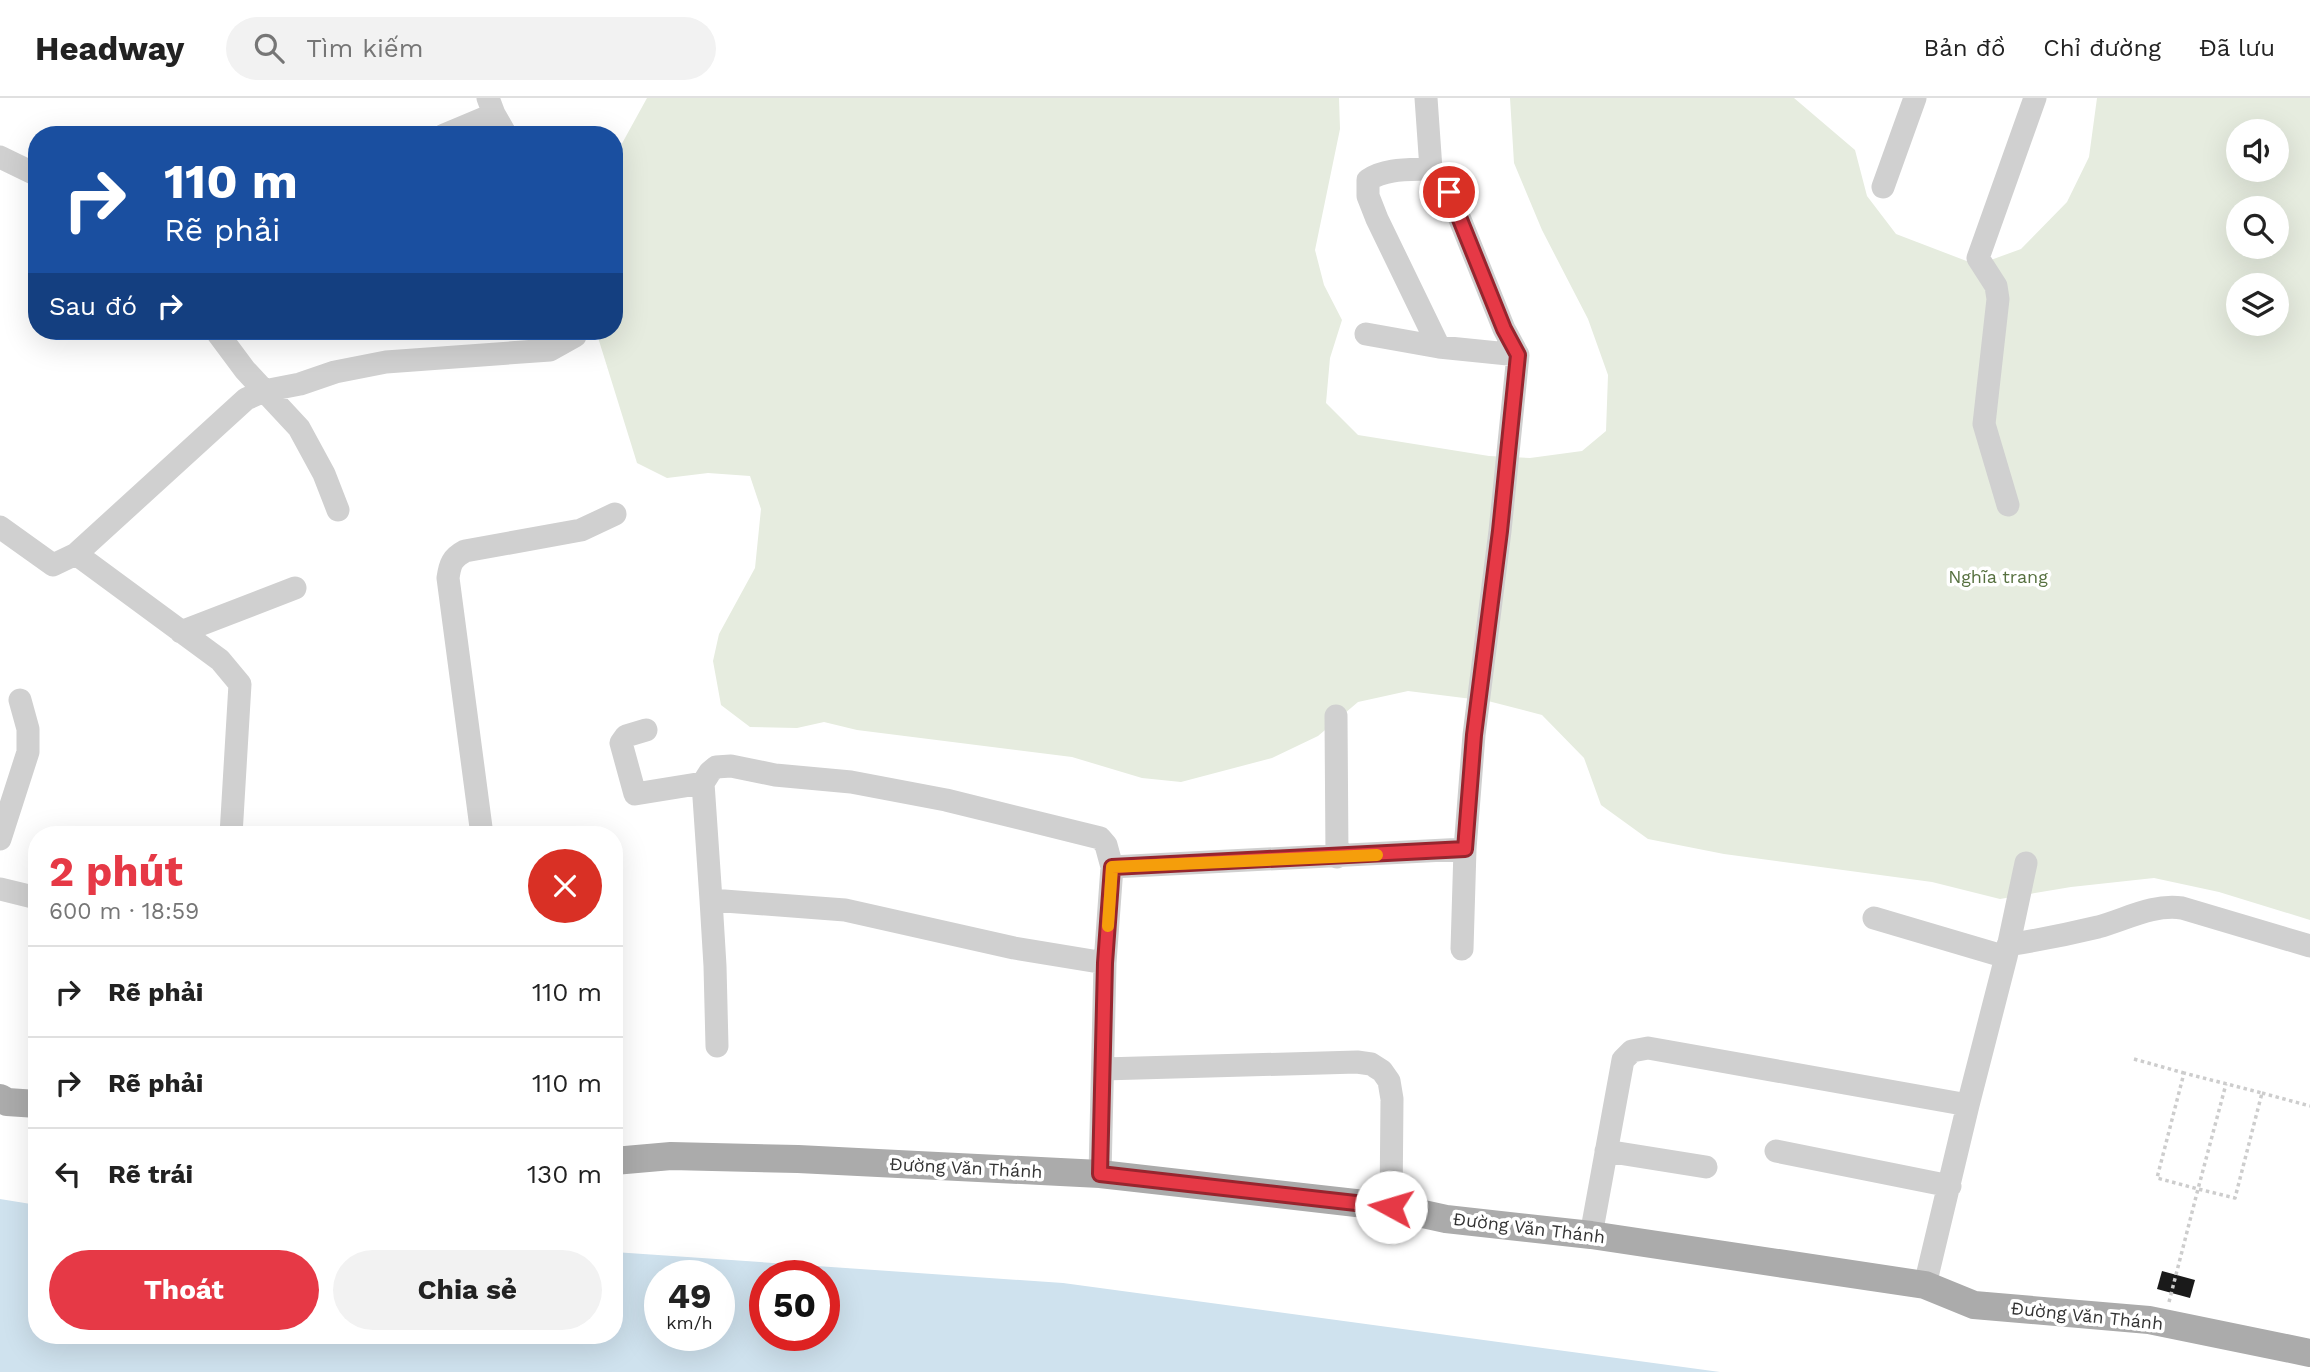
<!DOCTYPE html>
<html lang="vi">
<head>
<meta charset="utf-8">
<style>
	:root { --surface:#fff; --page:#f2f2f2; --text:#222; --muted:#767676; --line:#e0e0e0; --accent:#e63946 }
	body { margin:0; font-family:"Work Sans",sans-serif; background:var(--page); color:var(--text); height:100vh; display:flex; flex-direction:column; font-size:26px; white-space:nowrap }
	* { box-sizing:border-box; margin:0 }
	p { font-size:23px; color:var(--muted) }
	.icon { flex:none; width:38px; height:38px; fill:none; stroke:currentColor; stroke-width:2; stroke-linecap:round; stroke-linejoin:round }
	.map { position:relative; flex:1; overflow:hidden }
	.sheet { position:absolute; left:28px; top:728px; width:595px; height:518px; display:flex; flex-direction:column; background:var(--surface); border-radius:28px; box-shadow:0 7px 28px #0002 }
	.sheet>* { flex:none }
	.top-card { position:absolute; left:28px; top:28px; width:595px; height:214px; border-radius:28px; box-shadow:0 7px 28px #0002; background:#1a4fa0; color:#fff; overflow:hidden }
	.tools { position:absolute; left:2226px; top:21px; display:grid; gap:14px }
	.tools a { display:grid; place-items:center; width:63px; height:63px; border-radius:50%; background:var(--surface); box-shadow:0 7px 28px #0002; font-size:35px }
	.speed { position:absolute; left:644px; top:1162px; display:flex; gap:14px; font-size:35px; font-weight:700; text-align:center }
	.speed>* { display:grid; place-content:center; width:91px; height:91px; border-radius:50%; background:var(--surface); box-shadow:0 7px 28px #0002; line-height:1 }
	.speed small { font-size:18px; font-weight:400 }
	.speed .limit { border:10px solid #d22; background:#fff; color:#111 }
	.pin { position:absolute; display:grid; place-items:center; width:60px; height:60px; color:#fff; margin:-30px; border:4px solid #fff; border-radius:50%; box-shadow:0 2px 7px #0007 }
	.me { position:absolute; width:77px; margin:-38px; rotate:276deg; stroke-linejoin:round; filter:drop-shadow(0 0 5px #0008) }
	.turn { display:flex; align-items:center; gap:24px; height:147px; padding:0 21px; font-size:32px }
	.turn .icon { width:91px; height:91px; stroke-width:2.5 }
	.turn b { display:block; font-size:49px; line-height:60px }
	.then { display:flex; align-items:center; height:66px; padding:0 21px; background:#0003; gap:14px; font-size:26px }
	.round { display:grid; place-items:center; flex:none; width:74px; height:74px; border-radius:37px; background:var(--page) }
	.overview { display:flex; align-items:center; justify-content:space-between; height:119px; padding:0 21px }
	h1 { font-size:42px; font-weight:700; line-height:52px; color:var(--accent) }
	.action { display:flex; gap:14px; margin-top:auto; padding:14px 21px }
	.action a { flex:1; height:80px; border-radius:42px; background:var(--accent); color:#fff; font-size:28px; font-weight:700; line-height:80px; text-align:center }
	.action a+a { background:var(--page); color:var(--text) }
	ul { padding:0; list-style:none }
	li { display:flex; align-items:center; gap:21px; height:91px; padding:0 21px; border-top:2px solid var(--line) }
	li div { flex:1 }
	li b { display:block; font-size:26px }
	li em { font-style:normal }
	header { display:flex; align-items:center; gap:42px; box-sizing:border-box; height:98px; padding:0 35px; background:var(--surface); border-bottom:2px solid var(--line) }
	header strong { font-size:33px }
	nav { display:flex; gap:38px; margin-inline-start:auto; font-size:24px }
	.search { width:490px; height:63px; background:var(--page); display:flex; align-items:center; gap:18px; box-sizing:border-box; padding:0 24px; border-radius:38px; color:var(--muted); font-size:26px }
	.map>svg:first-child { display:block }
	.green { fill:#e6ecdf; fill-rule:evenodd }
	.water { fill:#cfe2ee; fill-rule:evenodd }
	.building { fill:#1a1a1a }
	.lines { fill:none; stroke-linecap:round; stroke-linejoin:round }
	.path { stroke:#cdcdcd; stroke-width:3.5; stroke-dasharray:3.5 3.5; stroke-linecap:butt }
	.minor { stroke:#d0d0d0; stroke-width:23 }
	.major { stroke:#ababab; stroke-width:28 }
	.route-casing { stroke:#96252e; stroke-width:18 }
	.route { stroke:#e63946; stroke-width:12 }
	.slow { stroke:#f59e0b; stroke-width:12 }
	.labels { text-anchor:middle; stroke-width:7; stroke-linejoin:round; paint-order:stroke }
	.park-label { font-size:18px; fill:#56703f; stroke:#fff }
	.street-label { font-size:18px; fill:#333; stroke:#fff }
</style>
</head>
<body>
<header>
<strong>Headway</strong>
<div class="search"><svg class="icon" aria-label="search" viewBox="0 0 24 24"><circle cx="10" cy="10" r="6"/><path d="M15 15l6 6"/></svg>Tìm kiếm</div>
<nav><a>Bản đồ</a><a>Chỉ đường</a><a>Đã lưu</a></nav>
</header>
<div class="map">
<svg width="2310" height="1274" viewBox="0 0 2310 1274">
	<rect width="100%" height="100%" fill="#fff"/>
	<path class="green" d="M647,0H1339L1340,31L1315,152L1324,187L1342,222L1330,260L1326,305L1358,337L1489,358L1530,360L1582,353L1606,333L1608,277L1588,221L1542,132L1514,65L1510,0H1794L1855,52L1867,98L1896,136L1977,167L2021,151L2067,104L2089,59L2097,0H2310V822L2219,794L2154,780L2071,789L2000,801L1932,784L1724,756L1648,741L1601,707L1584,660L1542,617L1488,603L1408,593L1358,604L1318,638L1272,660L1181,684L1142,680L1072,659L857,632L824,624L797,630L750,629L721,607L713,563L719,536L755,470L761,411L750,378L708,375L667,380L637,365L596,233H614V60ZM2238,33H2277V72H2238ZM2238,110H2277V149H2238ZM2238,187H2277V226H2238Z"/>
	<path class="water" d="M0,1101L37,1107V1237H614V1154L1063,1185L1720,1274H0ZM660,1178H719V1237H660ZM765,1178H824V1237H765Z"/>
	<path class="building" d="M2162,1173L2195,1182L2190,1200L2157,1191Z"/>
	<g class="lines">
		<path class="path" d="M2134,961L2184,975
			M2262,995L2310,1008
			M2169,1204L2198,1091L2157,1080L2184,975L2262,995L2235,1100L2198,1091L2226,986"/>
		<path class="minor" d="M488,0L494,16L506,37
			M444,37L494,16
			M0,59L37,77
			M1431,71C1409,72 1386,70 1368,82V98L1377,121L1439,249
			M1883,89L1915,0
			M216,233L245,272L299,330L324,376L338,412
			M1366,236L1439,249L1518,257
			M2008,407L1984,326L1998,201L1996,188L1978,160L2035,0
			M0,429L53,467L76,456L246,301L264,293L300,286L335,274L386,264L550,252L575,238V233
			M76,456L220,562L240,586L231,737
			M181,534L295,490
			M1336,618L1337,759
			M646,632L626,638L621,645L635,696L703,685L711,802L845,812L1014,850L1105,865
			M703,685L710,674L716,669L731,668L775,677L851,684L946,702L1100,740L1106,747L1112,769
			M482,737L448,480C450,466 452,460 465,453L581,432L615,416
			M0,741L28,654V631L20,602
			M0,791L37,800
			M711,802L715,868L717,948
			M1874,820L2006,859
			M2008,847C2039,842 2069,836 2098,829C2127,821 2152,806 2182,810L2310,848
			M1462,851L1465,751
			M1103,971L1357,964L1371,966L1382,973L1389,983L1392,1001L1391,1109
			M1606,1053L1706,1069
			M1776,1053L1950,1088
			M1100,1076L1105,865L1112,769L1465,751L1474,637L1500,433L1518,257L1504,231L1449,94L1431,71L1426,0
			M1591,1137L1623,962L1632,953L1648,950L1968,1007
			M1925,1187L1968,1007L2006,859L2026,765"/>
		<path class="major" d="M0,1000L7,1004L37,1006
			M614,1063L671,1058L798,1061L1100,1076L1391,1109L1446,1121L1591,1137L1925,1187L1974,1207L2149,1222L2310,1255"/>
	</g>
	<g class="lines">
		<g class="route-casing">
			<path id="route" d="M1391,1109L1100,1076L1105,865L1112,769L1465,751L1474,637L1500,433L1518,257L1504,231L1449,94"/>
		</g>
		<use href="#route" class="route"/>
		<path class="slow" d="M1108,828L1112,769L1377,757"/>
	</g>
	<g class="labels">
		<g class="park-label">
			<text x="1998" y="485">Nghĩa trang</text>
		</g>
		<g class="street-label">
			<text transform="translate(966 1070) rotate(3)" y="6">Đường Văn Thánh</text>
			<text transform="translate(1529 1130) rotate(7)" y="6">Đường Văn Thánh</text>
			<text transform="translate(2087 1218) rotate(6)" y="6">Đường Văn Thánh</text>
		</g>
	</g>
</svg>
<div class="tools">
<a><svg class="icon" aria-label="sound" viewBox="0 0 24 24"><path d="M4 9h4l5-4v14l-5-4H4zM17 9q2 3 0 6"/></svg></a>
<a><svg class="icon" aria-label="search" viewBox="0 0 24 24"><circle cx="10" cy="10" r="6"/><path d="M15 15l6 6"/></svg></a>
<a><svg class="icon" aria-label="layers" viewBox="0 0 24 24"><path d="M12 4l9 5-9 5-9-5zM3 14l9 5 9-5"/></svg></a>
</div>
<div class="speed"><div>49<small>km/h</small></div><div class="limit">50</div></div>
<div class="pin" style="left:1449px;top:94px;background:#d93025"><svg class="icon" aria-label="arrive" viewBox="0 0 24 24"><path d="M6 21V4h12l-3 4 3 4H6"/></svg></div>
<svg class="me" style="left:1391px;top:1109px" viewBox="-20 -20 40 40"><circle r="19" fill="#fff"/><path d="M0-13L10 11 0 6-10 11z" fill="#e63946"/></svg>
<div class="top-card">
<div class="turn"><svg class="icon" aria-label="right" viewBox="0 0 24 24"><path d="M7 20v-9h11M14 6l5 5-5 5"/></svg><div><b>110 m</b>Rẽ phải</div></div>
<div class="then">Sau đó<svg class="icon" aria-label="right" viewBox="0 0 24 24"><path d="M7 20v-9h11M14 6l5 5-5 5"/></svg></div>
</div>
<section class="sheet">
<div class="overview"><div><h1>2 phút</h1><p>600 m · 18:59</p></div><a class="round" style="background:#d93025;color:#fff"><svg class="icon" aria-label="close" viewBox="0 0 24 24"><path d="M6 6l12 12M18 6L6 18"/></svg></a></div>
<ul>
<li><svg class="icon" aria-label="right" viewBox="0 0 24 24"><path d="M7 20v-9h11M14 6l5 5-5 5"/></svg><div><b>Rẽ phải</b></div><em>110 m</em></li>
<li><svg class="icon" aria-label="right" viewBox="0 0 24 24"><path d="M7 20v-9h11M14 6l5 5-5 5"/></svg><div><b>Rẽ phải</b></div><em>110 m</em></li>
<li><svg class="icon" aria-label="left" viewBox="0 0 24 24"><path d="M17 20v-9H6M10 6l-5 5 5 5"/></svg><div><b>Rẽ trái</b></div><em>130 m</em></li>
</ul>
<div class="action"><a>Thoát</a><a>Chia sẻ</a></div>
</section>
</div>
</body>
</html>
